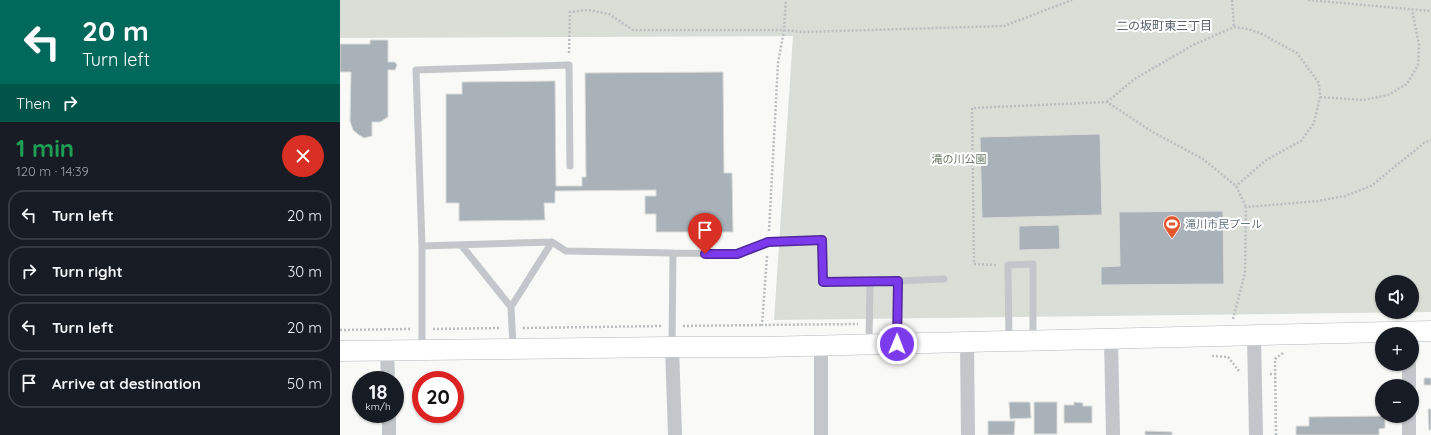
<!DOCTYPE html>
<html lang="en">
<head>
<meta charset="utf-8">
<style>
	:root { --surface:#171b24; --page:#20242c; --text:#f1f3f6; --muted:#9ea1a6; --line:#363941 }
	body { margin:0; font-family:Quicksand,"Noto Sans JP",sans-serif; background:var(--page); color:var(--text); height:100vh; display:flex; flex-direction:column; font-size:15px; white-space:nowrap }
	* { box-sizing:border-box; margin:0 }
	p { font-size:13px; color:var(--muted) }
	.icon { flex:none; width:22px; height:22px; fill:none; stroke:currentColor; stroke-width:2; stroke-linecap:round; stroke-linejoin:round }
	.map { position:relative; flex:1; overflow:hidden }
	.drawer { display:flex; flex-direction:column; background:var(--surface); width:340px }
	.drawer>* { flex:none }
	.banner { background:#00695c; color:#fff; overflow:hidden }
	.controls { position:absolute; left:1035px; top:275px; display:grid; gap:8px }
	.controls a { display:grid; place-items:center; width:44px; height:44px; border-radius:50%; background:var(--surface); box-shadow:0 1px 3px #0004; font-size:20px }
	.speed { position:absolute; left:12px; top:371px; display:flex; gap:8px; font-size:20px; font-weight:700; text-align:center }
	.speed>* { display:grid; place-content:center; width:52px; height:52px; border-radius:50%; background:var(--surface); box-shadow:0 1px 3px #0004; line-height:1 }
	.speed small { font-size:10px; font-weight:400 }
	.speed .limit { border:6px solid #d22; background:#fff; color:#111 }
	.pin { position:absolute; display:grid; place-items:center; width:34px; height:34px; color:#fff; margin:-41px -17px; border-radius:50% 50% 50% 0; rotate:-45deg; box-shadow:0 0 4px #0007 }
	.pin .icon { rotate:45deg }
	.me { position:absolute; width:44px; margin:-22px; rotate:1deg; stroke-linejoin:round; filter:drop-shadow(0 0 3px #0008) }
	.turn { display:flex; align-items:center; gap:14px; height:84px; padding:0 16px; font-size:18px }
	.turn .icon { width:52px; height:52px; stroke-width:2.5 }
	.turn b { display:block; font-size:28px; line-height:34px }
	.then { display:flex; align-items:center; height:38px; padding:0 16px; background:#0003; gap:8px; font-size:15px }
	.round { display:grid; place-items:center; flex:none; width:42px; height:42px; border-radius:21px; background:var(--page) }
	.head { display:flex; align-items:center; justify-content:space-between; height:68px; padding:0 16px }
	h1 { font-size:24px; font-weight:700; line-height:30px; color:#1e9e55 }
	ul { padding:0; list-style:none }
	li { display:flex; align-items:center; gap:12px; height:50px; margin:0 8px 6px; padding:0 8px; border:2px solid var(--line); border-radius:16px }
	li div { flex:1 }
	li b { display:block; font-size:15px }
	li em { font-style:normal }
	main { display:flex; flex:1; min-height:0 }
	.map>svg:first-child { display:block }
	.green { fill:#d9ded6; fill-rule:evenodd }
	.building { fill:#a9b2b8; stroke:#dbdbd9 }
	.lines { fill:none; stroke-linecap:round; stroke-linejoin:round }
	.secondary-casing { stroke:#b3b9be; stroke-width:21 }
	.path { stroke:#bbbec1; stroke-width:2.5; stroke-dasharray:2 2; stroke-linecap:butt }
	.lane { stroke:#c3c7cb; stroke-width:7 }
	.street { stroke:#c3c7cb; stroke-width:14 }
	.secondary { stroke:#fff; stroke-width:20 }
	.route-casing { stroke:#51269a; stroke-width:10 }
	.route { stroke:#7c3aed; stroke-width:7 }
	.labels { text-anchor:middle; stroke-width:4; stroke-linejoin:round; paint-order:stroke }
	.park-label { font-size:11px; fill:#677a64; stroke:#fff }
	.poi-label { font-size:11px; fill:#657582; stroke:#fff; text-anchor:start }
	.neighbourhood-label { font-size:12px; fill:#57636d; stroke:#fff }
</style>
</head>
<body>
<main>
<section class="drawer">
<div class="banner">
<div class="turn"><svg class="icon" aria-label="left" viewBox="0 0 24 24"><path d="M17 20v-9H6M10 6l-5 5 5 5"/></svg><div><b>20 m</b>Turn left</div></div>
<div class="then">Then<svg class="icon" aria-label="right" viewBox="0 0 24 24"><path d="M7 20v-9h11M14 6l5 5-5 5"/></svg></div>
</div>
<div class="head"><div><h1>1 min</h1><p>120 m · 14:39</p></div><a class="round" style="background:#d93025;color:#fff"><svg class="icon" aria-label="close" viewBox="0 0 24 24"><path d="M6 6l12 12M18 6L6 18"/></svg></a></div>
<ul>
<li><svg class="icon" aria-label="left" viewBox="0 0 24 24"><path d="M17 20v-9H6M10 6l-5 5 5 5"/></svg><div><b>Turn left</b></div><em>20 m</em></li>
<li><svg class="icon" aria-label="right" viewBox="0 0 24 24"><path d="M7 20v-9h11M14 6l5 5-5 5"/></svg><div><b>Turn right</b></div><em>30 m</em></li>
<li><svg class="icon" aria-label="left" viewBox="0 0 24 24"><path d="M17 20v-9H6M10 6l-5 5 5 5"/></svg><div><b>Turn left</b></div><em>20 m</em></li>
<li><svg class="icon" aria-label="arrive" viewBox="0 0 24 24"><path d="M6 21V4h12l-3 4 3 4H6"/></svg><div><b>Arrive at destination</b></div><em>50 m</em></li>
</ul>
</section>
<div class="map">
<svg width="1091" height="435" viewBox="0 0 1091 435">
	<rect width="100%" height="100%" fill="#f9f9f7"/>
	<path class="green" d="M0,0H1091V312L434,320L453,36L0,38ZM1042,282H1072V312H1042Z"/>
	<path class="building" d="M30,40H48V62H55L57,65L55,70H48V117L40,122H32V136L24,138L19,135L13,130L10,121L11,72H0V44H30Z
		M383,72L384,173H392L393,232H316V214H305V196H316V190L215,191V203H204L205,220L119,221V203H106V94H122V82L215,81L216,186H242V177H246L245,73Z
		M760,134L762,215L642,218L640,137Z
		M883,211L884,284L761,285V267L780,266L779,212Z
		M719,225L720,249L679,250V226Z
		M1084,378H1091V385H1084Z
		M669,402H690L691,418L670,419Z
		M694,402H717V434H694Z
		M734,402L743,403V406H752V423H724V405H734Z
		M1088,409H1091V430H1089Z
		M1045,416V428L1039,429V435H956V426H969V417Z
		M648,421H675L674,435H648Z
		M805,431L832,432V435H805Z"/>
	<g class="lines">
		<g class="secondary-casing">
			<path id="secondary" d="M0,351L332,347H421L1091,331"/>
		</g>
		<path class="path" d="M892,0L894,27
			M968,0L1091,11
			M229,53L230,12L248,10L269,14L293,30H444L463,32L664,26L732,0
			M980,97L1023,100L1048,95L1067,84L1078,65L1079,45L1072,10
			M767,102L793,80L853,45L894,27L908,29L922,34L957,53L979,83L980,97L974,123L961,141L926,160L896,186
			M429,231L438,63L444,30L446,0
			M427,256L422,325L518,324
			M656,265L634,264L632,108L767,102L811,131L863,159L896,186L906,207
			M893,319L905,273L906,207L978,201L1005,196L1031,186L1084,143L1091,140
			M343,326L422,325
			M183,328L322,326
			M93,329L160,328
			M0,330L70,329
			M872,356L888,357L899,371
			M930,374H936
			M936,435L935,359L943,353"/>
		<path class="lane" d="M230,166L229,65L76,70L82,246L212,242L226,251L333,253L332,347
			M82,246V348
			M122,246L171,307L173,347
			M333,253L397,254L428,242L482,240L483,282L530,281
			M558,281L604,279
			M171,307L212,242
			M669,341L668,265L693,264V338
			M529,342L530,281H558L557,343"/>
		<path class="street" d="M914,336L916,435
			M771,339L773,435
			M627,342L628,435
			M481,346V435
			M332,347L335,435
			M47,351L48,380
			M1069,386V364
			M49,414V435
			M1069,435V416"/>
		<use href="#secondary" class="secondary"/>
	</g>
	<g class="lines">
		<g class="route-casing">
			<path id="route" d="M365,254H397L428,242L482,240L483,282L558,281L557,344"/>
		</g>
		<use href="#route" class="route"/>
	</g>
	<defs>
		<g id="stadium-pin" transform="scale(0.9)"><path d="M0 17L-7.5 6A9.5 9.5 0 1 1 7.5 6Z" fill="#e3562e" stroke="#fff"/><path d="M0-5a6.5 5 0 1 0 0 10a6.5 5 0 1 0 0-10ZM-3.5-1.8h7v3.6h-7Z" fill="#fff"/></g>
	</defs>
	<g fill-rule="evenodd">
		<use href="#stadium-pin" x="832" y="224"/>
	</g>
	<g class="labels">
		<g class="park-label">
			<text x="619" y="163">滝の川公園</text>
		</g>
		<g class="poi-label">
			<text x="845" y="228">滝川市民プール</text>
		</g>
		<g class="neighbourhood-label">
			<text x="824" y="30">二の坂町東三丁目</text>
		</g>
	</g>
</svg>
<div class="controls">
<a><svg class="icon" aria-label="sound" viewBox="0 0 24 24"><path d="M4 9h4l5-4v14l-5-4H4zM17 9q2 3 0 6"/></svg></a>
<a>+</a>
<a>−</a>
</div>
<div class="speed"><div>18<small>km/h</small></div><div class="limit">20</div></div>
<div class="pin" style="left:365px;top:254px;background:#d93025"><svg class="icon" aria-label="arrive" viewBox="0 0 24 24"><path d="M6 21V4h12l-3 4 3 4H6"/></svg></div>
<svg class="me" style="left:557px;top:344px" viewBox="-20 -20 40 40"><circle r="17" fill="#7c3aed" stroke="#fff" stroke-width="3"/><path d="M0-11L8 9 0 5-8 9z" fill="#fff"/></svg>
</div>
</main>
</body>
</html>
